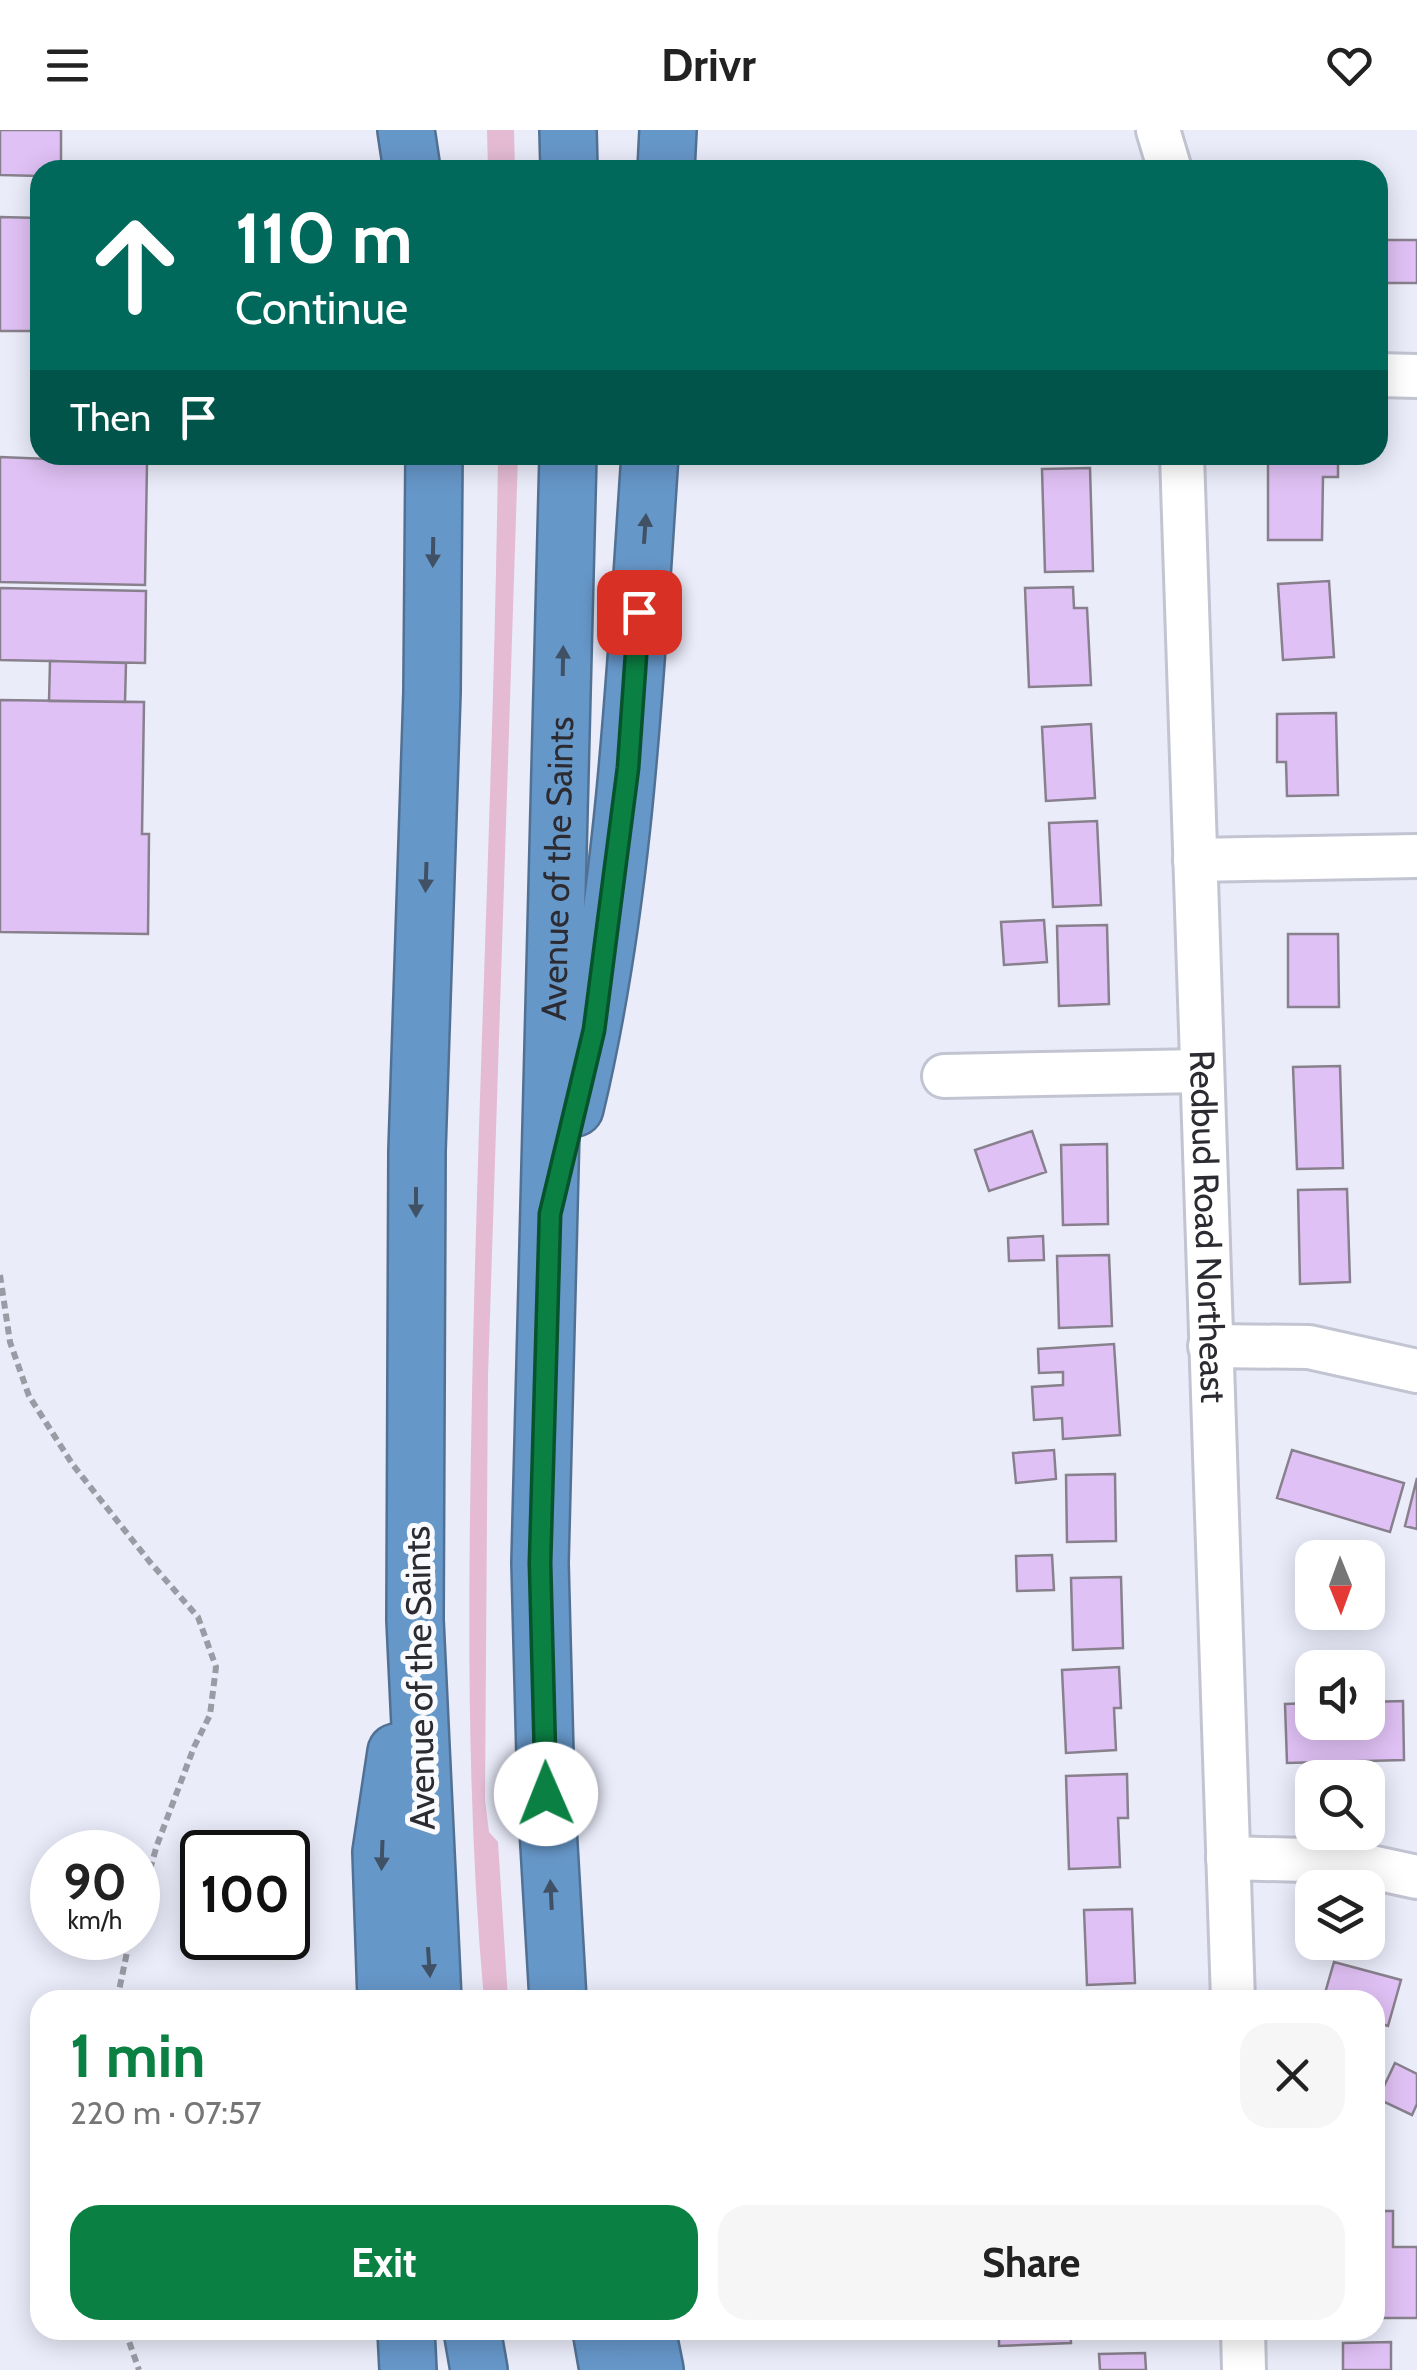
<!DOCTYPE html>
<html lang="en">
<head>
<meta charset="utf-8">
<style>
	:root { --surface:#fff; --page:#f6f6f6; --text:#222; --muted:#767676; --accent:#0b8043 }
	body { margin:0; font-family:Cabin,sans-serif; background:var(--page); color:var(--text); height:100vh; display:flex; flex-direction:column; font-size:38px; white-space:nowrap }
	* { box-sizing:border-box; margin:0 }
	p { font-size:32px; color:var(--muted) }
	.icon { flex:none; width:55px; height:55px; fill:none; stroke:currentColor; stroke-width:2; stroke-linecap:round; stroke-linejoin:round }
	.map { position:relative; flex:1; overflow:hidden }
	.details { position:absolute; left:30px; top:1860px; width:1355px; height:350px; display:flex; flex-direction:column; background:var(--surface); border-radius:30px; box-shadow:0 5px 25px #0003 }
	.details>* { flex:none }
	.top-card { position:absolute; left:30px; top:30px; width:1358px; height:305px; border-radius:30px; box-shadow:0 5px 25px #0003; background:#00695c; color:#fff; overflow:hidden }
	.needle { width:65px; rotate:179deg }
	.buttons { position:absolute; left:1295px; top:1410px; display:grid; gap:20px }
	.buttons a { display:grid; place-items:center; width:90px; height:90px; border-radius:20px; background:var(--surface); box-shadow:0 5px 25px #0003; font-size:50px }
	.speed { position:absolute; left:30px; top:1700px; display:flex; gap:20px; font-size:50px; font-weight:700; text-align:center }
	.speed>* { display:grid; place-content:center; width:130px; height:130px; border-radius:50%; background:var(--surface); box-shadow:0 5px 25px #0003; line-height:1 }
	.speed small { font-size:25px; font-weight:400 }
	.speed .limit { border:5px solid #111; border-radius:15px; background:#fff; color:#111 }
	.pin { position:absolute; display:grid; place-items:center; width:85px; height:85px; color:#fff; margin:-42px; border-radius:20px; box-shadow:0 5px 15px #0006 }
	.me { position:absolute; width:110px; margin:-55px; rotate:359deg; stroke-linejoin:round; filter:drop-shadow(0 0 8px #0008) }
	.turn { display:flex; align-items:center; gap:35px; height:210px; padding:0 40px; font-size:45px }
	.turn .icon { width:130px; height:130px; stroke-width:2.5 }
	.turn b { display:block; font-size:70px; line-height:85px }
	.then { display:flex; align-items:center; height:95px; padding:0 40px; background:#0003; gap:20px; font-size:38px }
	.round { display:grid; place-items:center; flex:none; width:105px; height:105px; border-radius:30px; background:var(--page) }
	.summary { display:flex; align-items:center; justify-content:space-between; height:170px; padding:0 40px }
	h1 { font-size:60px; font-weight:700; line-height:75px; color:var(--accent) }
	.action { display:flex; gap:20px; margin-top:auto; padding:20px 40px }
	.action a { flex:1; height:115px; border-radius:30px; background:var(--accent); color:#fff; font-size:40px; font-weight:700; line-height:115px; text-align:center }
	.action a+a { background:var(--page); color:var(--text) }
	header { display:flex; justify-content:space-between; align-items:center; height:130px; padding:0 40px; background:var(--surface); font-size:45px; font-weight:700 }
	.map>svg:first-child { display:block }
	.green { fill:#e4bbd3 }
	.building { fill:#e0c1f5; stroke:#88818d; stroke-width:2.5 }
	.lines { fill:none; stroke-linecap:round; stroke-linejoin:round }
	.minor-casing { stroke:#c2c4d2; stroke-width:48 }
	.highway-casing { stroke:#517194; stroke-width:60 }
	.path { stroke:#9a9ba5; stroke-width:6; stroke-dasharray:8 5; stroke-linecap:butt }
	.minor { stroke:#fff; stroke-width:42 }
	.highway { stroke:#6697c9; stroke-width:55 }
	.oneway { fill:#405166 }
	.route-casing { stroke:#07532c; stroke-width:25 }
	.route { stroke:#0b8043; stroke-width:18 }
	.labels { text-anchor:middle; stroke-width:10; stroke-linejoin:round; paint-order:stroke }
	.street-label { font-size:35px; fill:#2b2b31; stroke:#f9fafd }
</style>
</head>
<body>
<header><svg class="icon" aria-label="menu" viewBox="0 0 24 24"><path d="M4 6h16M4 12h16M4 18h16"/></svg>Drivr<svg class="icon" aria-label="heart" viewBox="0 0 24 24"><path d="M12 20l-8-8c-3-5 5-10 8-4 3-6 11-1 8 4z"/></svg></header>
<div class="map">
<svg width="1417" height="2240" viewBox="0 0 1417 2240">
	<rect width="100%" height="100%" fill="#eaecfa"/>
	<path class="green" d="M487,0H514L515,40H488Z
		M498,325H518L488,1246L485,1670L489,1702L498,1712L508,1870H484C466,1669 468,1466 472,1265C478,951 494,638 498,325Z"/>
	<path class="building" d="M0,0H61V40H40V46L0,45Z
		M0,87L40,88V201H0Z
		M1378,110H1417V153H1378Z
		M1268,325H1338V347H1323L1322,410H1268Z
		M0,327L147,333L145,455L0,452Z
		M1090,338L1093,441L1045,442L1042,339Z
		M1329,451L1334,527L1283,530L1278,454Z
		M1073,457L1074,478H1087L1091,555L1029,557L1025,458Z
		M0,458L146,461L145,533L0,530Z
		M50,531L126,533L125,572L49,571Z
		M0,570L144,572L142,704H149L148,804L0,802Z
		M1336,583L1338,665L1287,666L1286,632H1277V584Z
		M1091,594L1095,668L1046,671L1042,597Z
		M1097,691L1101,775L1053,777L1049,693Z
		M1044,790L1047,832L1004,835L1001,792Z
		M1107,795L1109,874L1059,876L1057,796Z
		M1288,804H1338L1339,877H1288Z
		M1340,936L1343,1038L1297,1039L1293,937Z
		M1032,1001L1046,1042L989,1061L975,1020Z
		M1107,1014L1108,1094L1063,1095L1061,1015Z
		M1347,1059L1350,1152L1300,1154L1298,1060Z
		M1043,1106L1044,1130L1009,1131L1008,1108Z
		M1109,1125L1112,1196L1059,1198L1057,1126Z
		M1114,1214L1120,1305L1063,1309L1062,1288L1034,1290L1032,1257L1063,1255V1242L1039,1243L1038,1219Z
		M1054,1320L1056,1349L1016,1353L1013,1323Z
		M1292,1320L1404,1353L1390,1402L1277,1368Z
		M1115,1344L1116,1411L1067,1412L1066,1345Z
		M1417,1348V1399L1405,1396Z
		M1052,1425L1054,1460L1017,1461L1016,1426Z
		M1121,1447L1123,1518L1073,1520L1071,1448Z
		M1119,1537L1121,1578H1114L1116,1620L1066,1623L1062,1540Z
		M1403,1571L1404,1630L1287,1633L1285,1574L1312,1573V1592H1368V1572Z
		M1127,1644L1128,1688H1118L1120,1737L1069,1739L1066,1646Z
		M1132,1779L1135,1853L1087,1855L1084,1780Z
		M1334,1832L1401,1850L1388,1896L1375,1892V1870H1323Z
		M1395,1933L1417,1944V1974L1412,1985L1378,1969Z
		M1375,2081H1393V2117H1417V2188H1375Z
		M999,2200H1070L1071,2213L999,2216Z
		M1391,2212V2240H1343V2213Z
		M1145,2223L1146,2240H1100L1099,2224Z"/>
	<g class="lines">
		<g class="minor-casing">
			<g id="minor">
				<path d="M1158,0L1170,40"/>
				<path d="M1378,245L1417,246"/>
				<path id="s1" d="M1182,325L1233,1870"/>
				<path d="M1195,730L1417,726"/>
				<path d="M944,946L1201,941"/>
				<path d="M1210,1216L1309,1217L1417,1241"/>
				<path d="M1228,1728L1343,1731L1417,1747"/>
				<path d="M1243,2200L1244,2240"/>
			</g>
		</g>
		<g class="highway-casing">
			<g id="highway">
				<path d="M406,0L412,40"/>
				<path d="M568,0L569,40"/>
				<path d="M666,40L668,0"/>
				<path d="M575,978C626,765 635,543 650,325"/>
				<path d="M386,1870L381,1722L396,1622"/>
				<path d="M433,1870L415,1490L417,1021L432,562L434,325"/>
				<path id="s2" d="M558,1870L546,1664L540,1433L568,325"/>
				<path d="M406,2200L408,2240"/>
				<path d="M472,2200L479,2240"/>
				<path d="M601,2200L608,2240"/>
				<path d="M647,2200L655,2240"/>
			</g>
		</g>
		<path class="path" d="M0,1145L10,1212L29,1266L73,1335L149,1431L198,1487L216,1537L210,1585L194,1617L157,1715L138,1781
			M117,1870L130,1808
			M125,2200L139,2240"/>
		<use href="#minor" class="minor"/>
		<use href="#highway" class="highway"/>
	</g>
	<defs><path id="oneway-solid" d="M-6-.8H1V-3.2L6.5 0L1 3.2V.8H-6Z" transform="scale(2.5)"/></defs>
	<g class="oneway">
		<use href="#oneway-solid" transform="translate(645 399) rotate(-86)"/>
		<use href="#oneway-solid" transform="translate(433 422) rotate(91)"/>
		<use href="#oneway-solid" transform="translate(563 531) rotate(-89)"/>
		<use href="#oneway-solid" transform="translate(426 747) rotate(92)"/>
		<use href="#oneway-solid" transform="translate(416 1072) rotate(90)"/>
		<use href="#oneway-solid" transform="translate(382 1725) rotate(92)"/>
		<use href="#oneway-solid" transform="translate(551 1765) rotate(-93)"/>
		<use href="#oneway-solid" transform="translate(429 1832) rotate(86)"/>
	</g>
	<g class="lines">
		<g class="route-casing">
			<path id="route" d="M546,1664L540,1433L550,1084L594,900L628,638L639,482"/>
		</g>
		<use href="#route" class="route"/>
	</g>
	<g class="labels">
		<g class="street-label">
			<text dy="12" stroke="none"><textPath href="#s2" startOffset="1132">Avenue of the Saints</textPath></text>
			<text dy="12" stroke="none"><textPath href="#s1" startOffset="772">Redbud Road Northeast</textPath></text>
			<text transform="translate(420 1548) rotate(-91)" y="12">Avenue of the Saints</text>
		</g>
	</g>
</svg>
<div class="buttons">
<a><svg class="needle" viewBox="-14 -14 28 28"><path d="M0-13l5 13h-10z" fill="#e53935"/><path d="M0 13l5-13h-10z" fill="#767676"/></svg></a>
<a><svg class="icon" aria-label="sound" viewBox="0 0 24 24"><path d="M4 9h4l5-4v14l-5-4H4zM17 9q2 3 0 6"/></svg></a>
<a><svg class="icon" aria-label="search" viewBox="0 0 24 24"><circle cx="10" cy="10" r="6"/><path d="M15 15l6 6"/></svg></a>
<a><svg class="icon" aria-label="layers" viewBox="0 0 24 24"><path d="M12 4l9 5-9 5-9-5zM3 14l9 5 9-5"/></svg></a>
</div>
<div class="speed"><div>90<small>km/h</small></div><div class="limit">100</div></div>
<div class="pin" style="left:639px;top:482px;background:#d93025"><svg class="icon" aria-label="arrive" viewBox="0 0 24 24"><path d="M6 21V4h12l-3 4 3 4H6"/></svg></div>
<svg class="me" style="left:546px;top:1664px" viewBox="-20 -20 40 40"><circle r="19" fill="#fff"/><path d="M0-13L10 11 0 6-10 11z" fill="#0b8043"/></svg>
<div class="top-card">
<div class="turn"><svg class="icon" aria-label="ahead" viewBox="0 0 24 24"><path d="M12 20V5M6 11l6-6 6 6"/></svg><div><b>110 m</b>Continue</div></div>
<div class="then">Then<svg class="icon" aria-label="arrive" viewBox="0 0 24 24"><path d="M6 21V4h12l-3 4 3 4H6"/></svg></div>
</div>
<section class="details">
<div class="summary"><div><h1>1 min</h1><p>220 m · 07:57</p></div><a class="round"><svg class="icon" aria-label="close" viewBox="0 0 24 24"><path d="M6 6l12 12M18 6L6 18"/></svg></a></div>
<div class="action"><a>Exit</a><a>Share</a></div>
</section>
</div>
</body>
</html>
